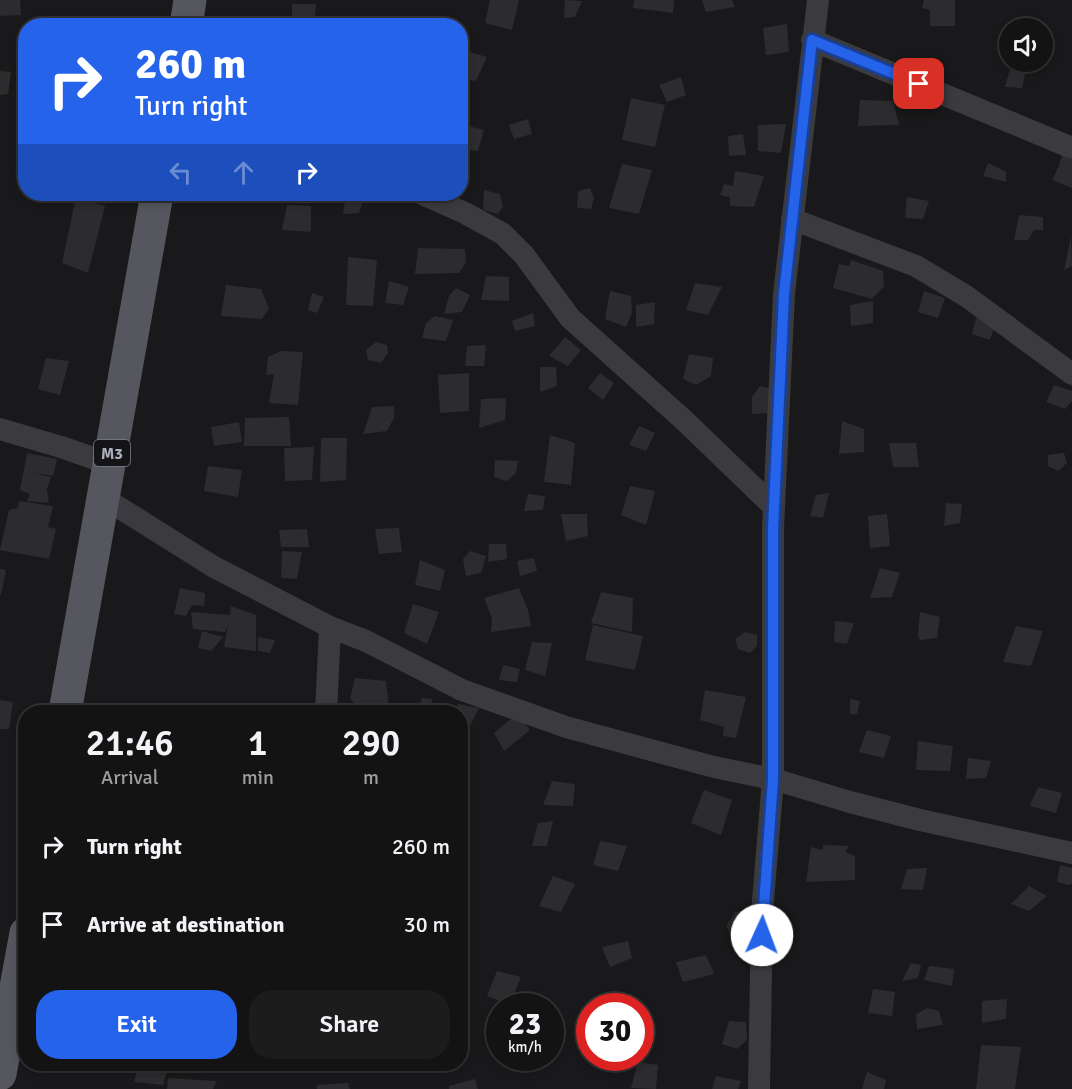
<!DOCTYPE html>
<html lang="en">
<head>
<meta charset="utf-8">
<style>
	:root { --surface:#131314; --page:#1c1c1d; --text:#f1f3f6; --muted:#9d9ea0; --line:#323234; --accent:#2563eb }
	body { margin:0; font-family:Signika,sans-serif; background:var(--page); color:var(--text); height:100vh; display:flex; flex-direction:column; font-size:22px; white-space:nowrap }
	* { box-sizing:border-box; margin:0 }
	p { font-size:20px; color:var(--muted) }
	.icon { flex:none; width:33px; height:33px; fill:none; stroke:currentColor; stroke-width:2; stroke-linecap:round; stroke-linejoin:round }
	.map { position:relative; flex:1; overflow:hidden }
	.sheet { position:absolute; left:18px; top:705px; width:450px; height:366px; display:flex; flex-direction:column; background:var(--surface); border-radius:24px; box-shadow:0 3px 9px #0003,0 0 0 2px var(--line) }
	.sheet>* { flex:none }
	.top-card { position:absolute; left:18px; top:18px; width:450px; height:183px; border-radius:24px; box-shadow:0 3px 9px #0003,0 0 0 2px var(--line); background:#2563eb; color:#fff; overflow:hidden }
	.controls { position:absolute; left:999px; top:18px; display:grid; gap:12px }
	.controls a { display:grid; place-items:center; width:54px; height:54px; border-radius:50%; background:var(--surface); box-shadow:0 3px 9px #0003,0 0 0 2px var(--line); font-size:30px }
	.speed { position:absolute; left:486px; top:993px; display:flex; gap:12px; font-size:30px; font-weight:700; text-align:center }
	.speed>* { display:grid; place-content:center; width:78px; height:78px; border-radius:50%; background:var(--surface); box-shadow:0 3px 9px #0003,0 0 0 2px var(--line); line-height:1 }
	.speed small { font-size:15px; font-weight:400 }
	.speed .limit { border:9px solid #d22; background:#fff; color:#111 }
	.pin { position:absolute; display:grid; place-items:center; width:51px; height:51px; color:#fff; margin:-26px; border-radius:12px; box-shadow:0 3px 9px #0006 }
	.me { position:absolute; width:66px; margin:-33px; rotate:2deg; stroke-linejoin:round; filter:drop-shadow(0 0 4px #0008) }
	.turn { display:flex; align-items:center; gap:21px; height:126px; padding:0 18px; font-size:27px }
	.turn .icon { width:78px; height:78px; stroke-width:2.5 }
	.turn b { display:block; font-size:42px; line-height:51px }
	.lanes { display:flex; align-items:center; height:57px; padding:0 18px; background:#0003; justify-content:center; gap:30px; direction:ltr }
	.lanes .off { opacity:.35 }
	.eta { display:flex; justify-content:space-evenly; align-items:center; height:102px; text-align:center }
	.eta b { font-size:36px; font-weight:600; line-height:42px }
	.action { display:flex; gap:12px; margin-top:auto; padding:12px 18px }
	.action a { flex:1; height:69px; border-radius:24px; background:var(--accent); color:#fff; font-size:24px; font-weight:600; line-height:69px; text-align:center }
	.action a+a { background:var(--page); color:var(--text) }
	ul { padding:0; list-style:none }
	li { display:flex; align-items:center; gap:18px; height:78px; padding:0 18px }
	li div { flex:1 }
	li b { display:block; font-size:22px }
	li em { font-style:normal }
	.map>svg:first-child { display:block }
	.building { fill:#2c2c2e }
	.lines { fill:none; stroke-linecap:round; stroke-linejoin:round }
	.minor { stroke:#3a3a3f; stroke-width:22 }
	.primary { stroke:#56575e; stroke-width:33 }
	.route-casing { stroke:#184099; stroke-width:15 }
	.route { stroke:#2563eb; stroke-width:10 }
	.labels { text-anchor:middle; stroke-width:6; stroke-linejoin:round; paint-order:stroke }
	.shield { fill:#141316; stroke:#7e8089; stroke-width:1.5 }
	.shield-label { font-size:16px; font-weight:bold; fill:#abafba }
</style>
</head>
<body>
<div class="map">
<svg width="1072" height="1089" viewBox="0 0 1072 1089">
	<rect width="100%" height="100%" fill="#19191b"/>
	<path class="building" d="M0,0H20L21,15L0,16Z
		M490,0H519L512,30L485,23Z
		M565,0L582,1L575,17L564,18Z
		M634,0H674L673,13L633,8Z
		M702,0H732L735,7L706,12Z
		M924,0H955V26H930V10L922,8Z
		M292,4H316L314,26L292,25Z
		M787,24L789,52L766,55L763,28Z
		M470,52L487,57L476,81L460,78Z
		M1010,69L1026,70L1022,88L1005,87Z
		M0,71L11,72L8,94L0,95Z
		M681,77L686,95L667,102L659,85Z
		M631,98L665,105L655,147L622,140Z
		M860,100L893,101L899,125L858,126Z
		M528,119L532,134L514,139L509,125Z
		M786,124L781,153L758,151V125Z
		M464,125L484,130L478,151L460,149V135Z
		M743,134L746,155L729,156L728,136Z
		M1063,153L1072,155V188L1052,180L1058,168Z
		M20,161L26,162V177L15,175Z
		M988,163L1006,172V182L983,176Z
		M622,164L652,170L639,214L609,208Z
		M735,171L764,176L754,207L730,206V197L720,195L724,184L733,186Z
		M590,188L594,198L591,209L577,208L578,191Z
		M484,190L500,194L503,206L498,214L483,210Z
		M360,194L362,204L359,213L343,214L346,195Z
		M76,197L105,206L88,273L62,263Z
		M907,197L929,201L923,219L905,218Z
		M287,205L311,206V232L282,230Z
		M1019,215L1043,217V230H1034L1028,240H1014Z
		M1071,236L1072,266L1064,270Z
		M418,248L465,249L466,262L459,273L415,274Z
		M348,257L377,260L373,306L346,305Z
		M851,260L883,271L884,286L872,299L833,288L839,264L849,266Z
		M486,276L509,277V301L481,300Z
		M389,281L409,287L403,305L385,303Z
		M695,283L722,287L708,315L686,310Z
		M226,285L261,289L269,308L262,319L221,316Z
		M456,288L470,295L462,312L444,314L449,296Z
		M610,291L631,296L632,313L626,327L605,319Z
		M924,291L945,298L938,318L918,312Z
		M312,293L324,297L317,313L308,310Z
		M873,301V323L851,326L850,305Z
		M655,302L654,324L636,327V305Z
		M533,313L535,326L515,331L512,321Z
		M435,316L453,320L446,341L422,338L426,323Z
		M976,318L996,322L990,340L972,334Z
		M565,337L581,350L568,366L549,356Z
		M376,342L387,345L388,353L381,363L368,360L366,350Z
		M486,345L484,366H465L467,346Z
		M281,351L303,352L298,405L269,403L274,374L266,375L268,357Z
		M689,354L713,358L711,376L696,385L683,379Z
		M46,358L69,361L60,395L38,389Z
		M540,367H556L557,386L540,392Z
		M469,373V411L440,413L438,375Z
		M600,373L614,383L603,400L588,388Z
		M1054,385L1072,391V401L1065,409L1046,402Z
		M760,386L771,389V413L752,414V397Z
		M506,398L505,420L479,428L481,399Z
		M394,406V418L387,431L363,434L372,407Z
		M289,417L291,446H244L245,418Z
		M842,421L864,429V452L839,454Z
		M239,422L242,442L214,446L211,427Z
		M639,426L655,433L646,451L629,445Z
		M550,435L575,443L571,485L544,482Z
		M321,438H347L346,480L320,482Z
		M889,443H916L919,467H893Z
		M314,447L312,480L285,481L284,448Z
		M27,453L57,459L53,476L29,472L51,477L47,489L49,503L27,501L30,494L20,490Z
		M1064,453L1067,463L1058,471L1048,466V455Z
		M495,460L518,461L516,473L507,481L494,477Z
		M208,466L242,470L238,497L204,491Z
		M630,486L655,491L646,525L621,515Z
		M829,493L823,518L810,516L816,495Z
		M528,494L545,496L543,510L524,511Z
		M19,501L53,506L48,527L56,529L49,559L0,550L9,510L18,508Z
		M946,503L962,504L960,523L944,526Z
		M561,514H587L588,536L566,541Z
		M887,514L890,546L870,548L868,516Z
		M399,528L402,552L379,554L375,529Z
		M307,529L309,547H281L279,530Z
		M489,544H506L507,559L488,562Z
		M282,551L302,552L297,579L281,578Z
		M470,551L486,556L481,573L466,576L463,559Z
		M534,558L537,571L520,576L517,561Z
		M420,560L445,570L440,591L415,585Z
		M880,568L900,573L892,597L870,598Z
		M0,569L6,570L1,595H0Z
		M180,588L205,593L204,606L192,605L186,616L174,614Z
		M519,588L528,610L531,626L491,632L492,618L484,598Z
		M601,592L633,598L632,632L591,623Z
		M413,604L439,612L427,644L404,633Z
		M231,606L256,615V651L224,647L228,625L225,632L193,629L191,612L230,615Z
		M920,612L940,617L937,638L920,640L918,635Z
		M835,621L854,623L847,644L834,642Z
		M593,625L643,636L635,670L585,660Z
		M1016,626L1043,631L1031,666L1003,662Z
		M202,631L223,637L211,651L198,648Z
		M745,632L757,635V646L750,653L738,649L735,639Z
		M258,637L275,640L270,653L258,651Z
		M532,642L552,643L545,676L525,670Z
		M503,665L520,669L517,682L499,680Z
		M355,678L386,681L389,707H358L350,699Z
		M705,690L746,697L736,738L723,736L724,727L700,720Z
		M422,698L432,699L431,712H418Z
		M850,699L860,701L857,714H850Z
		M0,700L13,702L9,729H0Z
		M458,704L479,708L470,726L460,724V712H455Z
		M517,714L530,730L504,751L494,733Z
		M867,730L891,736L884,758L859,752Z
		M918,741L953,746L950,771L916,770Z
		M968,758L991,761L986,778L966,779Z
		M552,781L575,784L573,806L543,805Z
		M1038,787L1062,793L1056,813L1030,806Z
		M704,790L732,800L721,835L691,823Z
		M553,821L547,846H532L538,823Z
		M600,841L627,846L618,871L593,865Z
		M823,845L849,846L845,852L855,856V880L806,882L811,847L823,850Z
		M1060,865L1072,868V884L1069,885L1057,882Z
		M927,868L923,890L901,889L907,869Z
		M553,876L575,884L561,912L539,906Z
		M1029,886L1047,896L1029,911L1011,904Z
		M751,910L748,934L735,942L726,926L735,912Z
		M628,941L632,958L610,967L602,947Z
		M706,955L714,974L683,982L676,962Z
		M911,963L921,965L918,978L902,981Z
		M929,966L954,969L952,986L924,980Z
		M497,971L521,977L510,1005L487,996Z
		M873,989L895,992L892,1016L868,1013Z
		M1007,999L1006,1019L982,1023V1001Z
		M927,1008L939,1011L943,1025L917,1029L916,1014Z
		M729,1021L746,1022L747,1040L737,1049L722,1044Z
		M981,1045L1021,1047L1015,1089H976Z
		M638,1062L658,1065L656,1089L631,1088Z
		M139,1064H169L163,1085L134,1082Z
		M867,1072L886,1080L884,1089H862Z
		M716,1076L741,1081L738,1089H712Z
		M168,1078L217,1081L213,1089H167Z
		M475,1079L478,1089H449V1086Z
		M348,1083L350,1089H317V1085Z"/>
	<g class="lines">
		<path class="minor" d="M812,40L1070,147
			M422,194L465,213L503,234L524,255L570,318L686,422L774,507
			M792,219L916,266L966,296L1072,374
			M0,429L61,447L110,464
			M104,498L214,567L330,627L366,641L462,690L566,727L714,767L773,779L850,802L920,820L1072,853
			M326,712L330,627
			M759,1089L762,913L773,779V529L784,294L818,0"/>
		<path class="primary" d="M186,26L190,0
			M65,712L157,194
			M0,1074L26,933"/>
	</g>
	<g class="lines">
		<g class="route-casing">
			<path id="route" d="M762,935L773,779V529L784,294L812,40L919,84"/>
		</g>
		<use href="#route" class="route"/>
	</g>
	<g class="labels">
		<rect class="shield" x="94" y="440" width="36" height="26" rx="4.5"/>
		<g class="shield-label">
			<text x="112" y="459">M3</text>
		</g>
	</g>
</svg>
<div class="controls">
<a><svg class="icon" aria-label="sound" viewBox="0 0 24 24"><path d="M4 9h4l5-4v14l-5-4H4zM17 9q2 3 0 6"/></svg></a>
</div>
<div class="speed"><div>23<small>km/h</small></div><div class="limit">30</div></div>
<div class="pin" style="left:919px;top:84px;background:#d93025"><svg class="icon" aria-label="arrive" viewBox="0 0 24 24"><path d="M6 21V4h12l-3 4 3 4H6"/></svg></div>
<svg class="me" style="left:762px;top:935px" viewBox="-20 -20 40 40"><circle r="19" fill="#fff"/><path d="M0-13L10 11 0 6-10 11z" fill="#2563eb"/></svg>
<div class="top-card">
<div class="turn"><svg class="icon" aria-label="right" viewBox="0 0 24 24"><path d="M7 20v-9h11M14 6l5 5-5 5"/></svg><div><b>260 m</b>Turn right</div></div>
<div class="lanes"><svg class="icon off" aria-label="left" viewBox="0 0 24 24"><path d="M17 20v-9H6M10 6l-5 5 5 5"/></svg><svg class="icon off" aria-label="ahead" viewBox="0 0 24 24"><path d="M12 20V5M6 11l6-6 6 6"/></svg><svg class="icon" aria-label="right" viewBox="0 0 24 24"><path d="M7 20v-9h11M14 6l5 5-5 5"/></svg></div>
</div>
<section class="sheet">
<div class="eta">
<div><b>21:46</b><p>Arrival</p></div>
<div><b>1</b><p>min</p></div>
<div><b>290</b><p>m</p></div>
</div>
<ul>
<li><svg class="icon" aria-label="right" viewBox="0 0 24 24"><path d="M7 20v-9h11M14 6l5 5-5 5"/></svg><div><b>Turn right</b></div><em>260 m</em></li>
<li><svg class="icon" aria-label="arrive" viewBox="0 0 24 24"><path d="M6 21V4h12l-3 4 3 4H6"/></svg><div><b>Arrive at destination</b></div><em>30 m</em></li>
</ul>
<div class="action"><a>Exit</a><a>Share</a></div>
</section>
</div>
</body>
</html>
